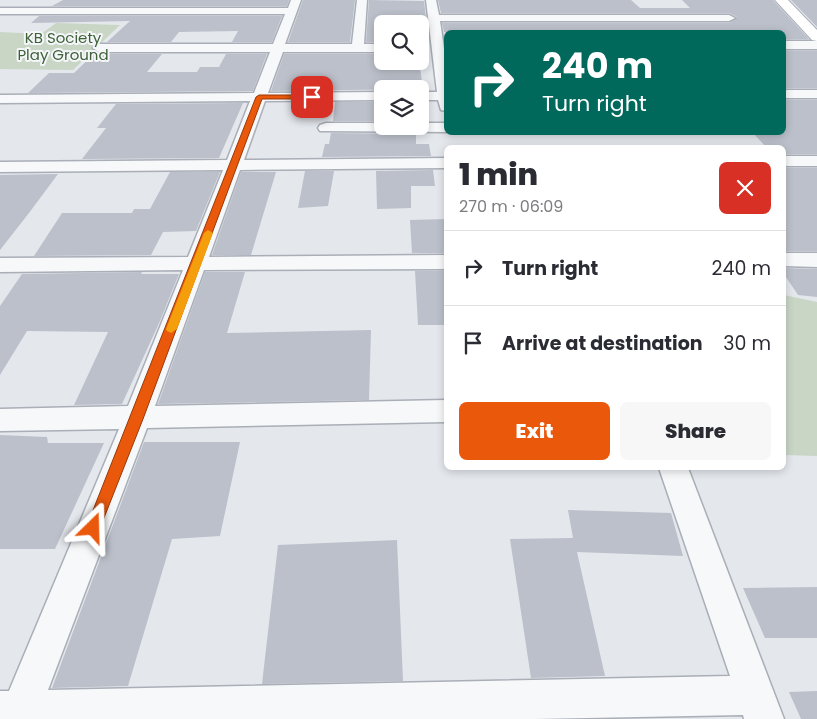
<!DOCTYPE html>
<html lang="en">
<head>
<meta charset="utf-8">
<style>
	:root { --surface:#fff; --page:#f7f7f7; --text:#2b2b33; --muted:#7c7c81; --line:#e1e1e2; --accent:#ea580c }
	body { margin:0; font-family:Poppins,sans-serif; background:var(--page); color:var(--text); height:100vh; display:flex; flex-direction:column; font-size:19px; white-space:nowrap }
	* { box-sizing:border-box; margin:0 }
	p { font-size:16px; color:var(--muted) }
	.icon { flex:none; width:28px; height:28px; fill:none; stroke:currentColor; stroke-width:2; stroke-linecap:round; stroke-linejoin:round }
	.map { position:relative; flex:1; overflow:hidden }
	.panel { position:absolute; left:444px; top:145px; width:342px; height:325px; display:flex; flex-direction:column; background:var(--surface); border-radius:8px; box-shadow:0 2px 8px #0003 }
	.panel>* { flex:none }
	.guide { position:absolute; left:444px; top:30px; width:342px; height:105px; border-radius:8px; box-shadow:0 2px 8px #0003; background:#00695c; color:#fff; overflow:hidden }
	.fabs { position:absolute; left:374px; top:15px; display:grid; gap:10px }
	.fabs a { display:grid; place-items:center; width:55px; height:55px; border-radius:8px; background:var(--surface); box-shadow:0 2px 8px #0003; font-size:25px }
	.pin { position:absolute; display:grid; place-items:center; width:42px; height:42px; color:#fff; margin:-21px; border-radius:10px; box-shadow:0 2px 8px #0006 }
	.me { position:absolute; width:55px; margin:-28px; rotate:22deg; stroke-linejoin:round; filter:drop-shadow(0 0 4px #0008) }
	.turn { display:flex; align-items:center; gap:18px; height:105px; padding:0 15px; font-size:22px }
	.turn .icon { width:65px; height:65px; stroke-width:2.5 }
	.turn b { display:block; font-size:35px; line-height:42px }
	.round { display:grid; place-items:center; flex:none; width:52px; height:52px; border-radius:8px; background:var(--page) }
	.overview { display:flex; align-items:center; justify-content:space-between; height:85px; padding:0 15px }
	h1 { font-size:30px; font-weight:800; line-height:38px }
	.primary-button { display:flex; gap:10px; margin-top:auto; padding:10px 15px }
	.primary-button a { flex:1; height:58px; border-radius:8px; background:var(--accent); color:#fff; font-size:20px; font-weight:800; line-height:58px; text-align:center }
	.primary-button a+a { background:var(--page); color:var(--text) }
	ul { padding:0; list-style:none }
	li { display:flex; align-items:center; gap:15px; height:75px; padding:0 15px; border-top:1px solid var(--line) }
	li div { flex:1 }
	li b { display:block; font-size:19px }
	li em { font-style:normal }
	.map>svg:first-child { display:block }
	.green { fill:#c9d6c5 }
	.building { fill:#bbc0ca }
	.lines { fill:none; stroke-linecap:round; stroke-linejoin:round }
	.minor-casing { stroke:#a9aeb7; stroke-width:3 }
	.secondary-casing { stroke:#a9aeb7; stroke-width:2 }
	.minor { fill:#f7f8fa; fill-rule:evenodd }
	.secondary { fill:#fff; fill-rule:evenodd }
	.route { fill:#ea580c; stroke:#983908 }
	.slow { fill:#f59e0b }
	.labels { text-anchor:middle; stroke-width:4; stroke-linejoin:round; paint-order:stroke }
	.far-park-label { font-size:15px; fill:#3f6138; stroke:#f4f6f9 }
</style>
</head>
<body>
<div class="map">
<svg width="817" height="719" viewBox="0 0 817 719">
	<rect width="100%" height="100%" fill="#e4e7ec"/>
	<path class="green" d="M56,23L120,25L73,70L0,69V32L41,34Z
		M784,295L817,302V456L784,455Z"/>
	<path class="building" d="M63,0H289L287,6H52Z
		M303,0H355L350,42H288Z
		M369,0L424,1L427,28L420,29V24H382V42H366Z
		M438,0H631L640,8H690L682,0H773L809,39H784V32H444L442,23H729L737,17L729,13H441Z
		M791,0H817V27Z
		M39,16H282L272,42H232L238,31L179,32L171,42H107L130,21L31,23Z
		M784,51H817V88H784Z
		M96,52L99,54H162L147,72H197L200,67H219L226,54H267L253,91L28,93L49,73H74Z
		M284,54H382V61H419L423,89L271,91Z
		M784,100H817V154H784V148H767L752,132H784Z
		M335,102H382V121H333Z
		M243,103L219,158L82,159L106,128H97L116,104Z
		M331,133L416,134V144H429L431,156L322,157L325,144H329Z
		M784,168H817V251H784Z
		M433,170L435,186H411V208L377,209L376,171Z
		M305,171H334L328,206L298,208Z
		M170,172H220L196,231L163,232L151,255L34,256L62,213H132L134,209H150Z
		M241,172H276L251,255H212Z
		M58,174L29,213L0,250V175Z
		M446,219V253H412L410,220Z
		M784,268L817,269V297L798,295L784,274Z
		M415,271H446V325H418Z
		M142,272L141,274H179L160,321L122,404L74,405L108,332L27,331L0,375V306L22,274Z
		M205,272H245L227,333L371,330L369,400L158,404Z
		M0,435L47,437L48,443H104L55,549H0Z
		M144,442H240L220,536L172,539L128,686L52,688Z
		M568,510L671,513L683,556L577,552L605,676L531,678L510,539L573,538Z
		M397,540L403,681L262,684L278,545Z
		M817,587V638H765L743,588Z
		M817,691V719H801L789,692Z"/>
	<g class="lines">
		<g class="minor-casing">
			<path id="minor" d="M291,0H301L285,44H352L357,0H367L364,44H382V52H283L268,93L382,92V100L265,101L244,160L446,158V168L240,170L209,257L446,255V269L204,270L155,406L446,400V422L147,428L48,690L730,676L659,468H688L784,719H744L743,715L535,719H0V691H9L119,429L0,431V409L128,406L183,270L0,272V258L188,257L223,170L0,172V162L227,160L250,101L0,103V95L254,93L270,52H99L93,48L99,44H273L285,14H0V8H288Z
				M426,0H436L439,15H729L735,18L729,21H440L446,62V111L441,110L438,100H420V92H437Z
				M784,41H817V49H784Z
				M784,90H817V98H784Z
				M326,123H382V126H420V123H446L447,132L320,131L318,128L320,125Z
				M784,156H817V166H784Z
				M784,253H817V267L784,266Z"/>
		</g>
		<g class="secondary-casing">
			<path id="secondary" d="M775,0H788L817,30V41L812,40Z"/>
		</g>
		<use href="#minor" class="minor"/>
		<use href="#secondary" class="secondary"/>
	</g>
	<path class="route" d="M259,95H312L315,97L312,99H262L143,419L100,528L98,533L93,535L88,533L86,528L256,97Z"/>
	<path class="slow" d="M208,230L213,233L177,329L171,333L167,331L166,329L204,233Z"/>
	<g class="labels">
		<g class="far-park-label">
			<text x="63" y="43">KB Society<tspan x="63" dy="17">Play Ground</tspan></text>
		</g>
	</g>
</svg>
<div class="fabs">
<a><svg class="icon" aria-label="search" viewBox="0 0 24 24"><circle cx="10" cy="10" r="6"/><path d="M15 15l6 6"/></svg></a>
<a><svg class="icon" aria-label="layers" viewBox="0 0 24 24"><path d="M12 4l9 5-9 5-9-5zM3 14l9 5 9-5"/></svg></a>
</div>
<div class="pin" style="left:312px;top:97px;background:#d93025"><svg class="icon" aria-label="arrive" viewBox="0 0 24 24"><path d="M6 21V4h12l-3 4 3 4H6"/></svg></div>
<svg class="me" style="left:93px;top:528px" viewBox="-20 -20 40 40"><path d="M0-17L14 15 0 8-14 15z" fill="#ea580c" stroke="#fff" stroke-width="4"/></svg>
<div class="guide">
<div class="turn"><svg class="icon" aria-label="right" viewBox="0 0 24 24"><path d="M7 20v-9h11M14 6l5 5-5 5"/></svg><div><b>240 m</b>Turn right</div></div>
</div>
<section class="panel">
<div class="overview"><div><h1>1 min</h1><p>270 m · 06:09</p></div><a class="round" style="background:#d93025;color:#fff"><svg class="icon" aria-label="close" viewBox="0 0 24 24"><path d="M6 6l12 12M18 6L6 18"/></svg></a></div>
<ul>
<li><svg class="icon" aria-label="right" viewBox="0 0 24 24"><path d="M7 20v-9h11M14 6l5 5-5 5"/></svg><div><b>Turn right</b></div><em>240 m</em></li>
<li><svg class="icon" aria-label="arrive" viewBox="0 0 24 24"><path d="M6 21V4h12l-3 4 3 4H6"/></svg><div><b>Arrive at destination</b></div><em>30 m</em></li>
</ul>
<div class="primary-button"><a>Exit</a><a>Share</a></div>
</section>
</div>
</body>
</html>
